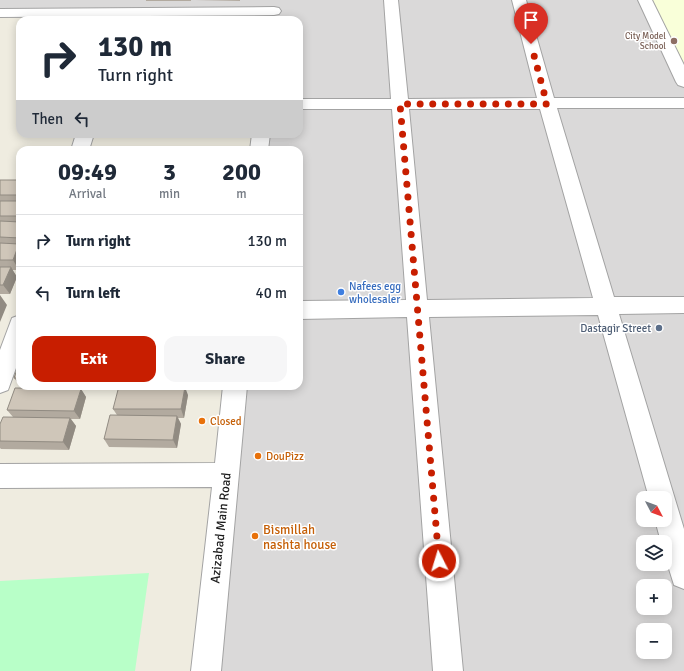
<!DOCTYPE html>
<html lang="en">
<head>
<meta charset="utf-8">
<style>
	:root { --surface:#fff; --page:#f6f6f7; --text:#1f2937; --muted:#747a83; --line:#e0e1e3; --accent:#c81e00 }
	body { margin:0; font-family:Signika,sans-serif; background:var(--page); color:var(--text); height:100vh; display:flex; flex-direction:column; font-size:15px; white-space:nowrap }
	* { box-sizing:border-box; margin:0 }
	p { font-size:13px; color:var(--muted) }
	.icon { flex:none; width:22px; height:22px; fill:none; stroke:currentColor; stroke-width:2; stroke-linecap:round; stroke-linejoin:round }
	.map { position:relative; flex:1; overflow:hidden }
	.panel { position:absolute; left:16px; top:146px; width:287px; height:244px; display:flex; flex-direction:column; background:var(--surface); border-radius:12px; box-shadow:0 2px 10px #0003 }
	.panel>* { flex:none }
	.guide { position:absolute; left:16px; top:16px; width:287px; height:122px; border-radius:12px; box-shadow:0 2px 10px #0003; background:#fff; color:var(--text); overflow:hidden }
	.needle { width:26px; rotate:131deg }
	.tools { position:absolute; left:636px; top:491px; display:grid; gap:8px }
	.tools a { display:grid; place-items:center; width:36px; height:36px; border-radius:8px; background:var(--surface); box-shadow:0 2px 10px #0003; font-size:20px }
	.pin { position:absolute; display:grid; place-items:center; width:34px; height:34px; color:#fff; margin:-41px -17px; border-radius:50% 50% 50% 0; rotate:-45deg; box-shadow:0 0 4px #0007 }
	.pin .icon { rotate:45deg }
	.me { position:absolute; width:44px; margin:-22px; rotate:355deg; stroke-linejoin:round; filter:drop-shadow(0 0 3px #0008) }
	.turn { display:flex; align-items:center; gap:14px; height:84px; padding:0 16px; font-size:18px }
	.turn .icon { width:52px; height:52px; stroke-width:2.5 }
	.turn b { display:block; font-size:28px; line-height:34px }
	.then { display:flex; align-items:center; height:38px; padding:0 16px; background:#0003; gap:8px; font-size:15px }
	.eta { display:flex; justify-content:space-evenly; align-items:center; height:68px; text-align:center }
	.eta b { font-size:24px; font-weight:700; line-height:28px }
	.primary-button { display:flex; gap:8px; margin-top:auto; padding:8px 16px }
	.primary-button a { flex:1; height:46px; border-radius:12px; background:var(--accent); color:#fff; font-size:16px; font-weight:700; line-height:46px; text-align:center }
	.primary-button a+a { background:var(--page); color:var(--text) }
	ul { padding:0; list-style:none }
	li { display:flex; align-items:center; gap:12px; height:52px; padding:0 16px; border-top:1px solid var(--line) }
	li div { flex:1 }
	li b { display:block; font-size:15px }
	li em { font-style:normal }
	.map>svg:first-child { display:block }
	.residential { fill:#dad9d9; fill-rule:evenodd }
	.education { fill:#f9ffd9 }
	.park { fill:#b8ffc8 }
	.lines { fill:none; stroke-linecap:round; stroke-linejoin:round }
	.minor-casing { stroke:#a3a3a3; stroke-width:2 }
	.minor { fill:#fff; fill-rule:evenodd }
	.wall { fill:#b2aa9f }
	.shaded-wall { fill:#918b82 }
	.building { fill:#cfc6b9; stroke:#918b82 }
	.route { stroke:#c81e00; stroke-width:7; stroke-dasharray:0 12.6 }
	.education-dot { fill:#8d6e63; stroke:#fff; stroke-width:1.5 }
	.shop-dot { fill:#3f7fe0; stroke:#fff; stroke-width:1.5 }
	.service-dot { fill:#5c6f8a; stroke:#fff; stroke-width:1.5 }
	.food-dot { fill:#e8710a; stroke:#fff; stroke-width:1.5 }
	.labels { text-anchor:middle; stroke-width:3; stroke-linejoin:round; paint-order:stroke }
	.far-education-label { font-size:9px; fill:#785e54; stroke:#fff; text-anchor:end }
	.shop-label { font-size:11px; fill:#366cbe; stroke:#fff; text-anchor:start }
	.service-label { font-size:11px; fill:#4e5e75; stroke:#fff; text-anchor:end }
	.food-label { font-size:11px; fill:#c56008; stroke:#fff; text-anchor:start }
	.near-street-label { font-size:13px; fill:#1c1c1c; stroke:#fff }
	.near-food-label { font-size:13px; fill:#c56008; stroke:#fff; text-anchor:start }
</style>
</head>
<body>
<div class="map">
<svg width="684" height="671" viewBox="0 0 684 671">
	<rect width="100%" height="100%" fill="#efece0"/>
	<path class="residential" d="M0,0H684V671H194L225,386H299V150H250L252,134H299V20H264L265,15L0,14ZM643,498H665V520H643ZM643,542H665V564H643ZM643,586H665V608H643ZM643,630H665V652H643Z"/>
	<path class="education" d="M645,0H684V82Z"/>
	<path class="park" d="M149,573L135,671H0V581Z"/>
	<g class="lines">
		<g class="minor-casing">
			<path id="minor" d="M384,0H398L408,99L537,98L512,0H526L554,98H684V108H557L614,297H684V313L619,314L684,529V589L674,585L665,556V542H661L655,520H665V498H649L598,315L429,317L463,671H433L407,317L299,319V301L406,300L392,109H299V99H391ZM409,109H540L593,298L427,300Z
				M638,0H652L684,65V87L678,85L676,82Z
				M274,7L279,8L281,11L279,14L274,15L0,17V9Z
				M76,134H94L89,150H71Z
				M252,134H270L268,150H250Z
				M20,315V357L8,390L0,393V350L12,318Z
				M223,386H247L221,671H191L212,487L0,488V464L215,463Z"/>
		</g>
		<use href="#minor" class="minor"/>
	</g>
	<path class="wall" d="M146,0H191V1H146Z
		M195,0H240V1Z
		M0,180H20V267L19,270H12L17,277L10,294H0Z
		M20,361V385L14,378Z
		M20,386H85V387Z
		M81,389L86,397L80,419H71L76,426L69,450L1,449L0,448V441L13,417L7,410Z
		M188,395L184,418H178L181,424L177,448L109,447L104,439L117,415L113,409Z"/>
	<path class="shaded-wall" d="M19,244L20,267L19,270L13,260Z
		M11,267L17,277L10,294L3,285Z
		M0,295L7,305L0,322Z
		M185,387L188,395L184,418L181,409Z
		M81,389L86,397L80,419L74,411Z
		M177,416L181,424L177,448L173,440Z
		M70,418L76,426L69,450L63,442Z"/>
	<path class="building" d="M0,180H20V195H0Z
		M0,201H20V216H0Z
		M0,221L20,222V238L0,237Z
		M0,243L19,244L13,260H0Z
		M0,267H11L3,285H0Z
		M20,361V378H14Z
		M119,386H151L185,387L181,409H113Z
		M15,388L81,389L74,411L7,410Z
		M110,415L177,416L173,440L104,439Z
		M3,417L70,418L63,442L0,441V424Z"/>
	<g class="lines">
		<path class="route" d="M439,561L400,104H547L531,44"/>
	</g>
	<circle class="education-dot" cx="674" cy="41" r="4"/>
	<circle class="shop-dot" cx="341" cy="292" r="4"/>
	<circle class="service-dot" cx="659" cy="328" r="4"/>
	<g class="food-dot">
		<circle cx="202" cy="421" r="4"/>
		<circle cx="258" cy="456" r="4"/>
		<circle cx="255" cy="536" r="4"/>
	</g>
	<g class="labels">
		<g class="far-education-label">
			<text x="666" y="39">City Model<tspan x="666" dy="10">School</tspan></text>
		</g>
		<g class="shop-label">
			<text x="349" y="290">Nafees egg<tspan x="349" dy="13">wholesaler</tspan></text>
		</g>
		<g class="service-label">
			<text x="651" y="332">Dastagir Street</text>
		</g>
		<g class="food-label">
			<text x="210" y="425">Closed</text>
			<text x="266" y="460">DouPizz</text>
		</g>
		<g class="near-street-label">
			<text transform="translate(220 528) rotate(-84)" y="5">Azizabad Main Road</text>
		</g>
		<g class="near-food-label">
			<text x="263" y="534">Bismillah<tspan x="263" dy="15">nashta house</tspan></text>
		</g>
	</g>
</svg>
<div class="tools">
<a><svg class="needle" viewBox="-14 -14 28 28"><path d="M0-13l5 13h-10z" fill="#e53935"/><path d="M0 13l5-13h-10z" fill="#747a83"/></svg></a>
<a><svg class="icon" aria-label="layers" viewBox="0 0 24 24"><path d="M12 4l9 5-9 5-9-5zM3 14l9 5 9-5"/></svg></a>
<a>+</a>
<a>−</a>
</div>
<div class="pin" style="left:531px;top:44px;background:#d93025"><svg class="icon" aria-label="arrive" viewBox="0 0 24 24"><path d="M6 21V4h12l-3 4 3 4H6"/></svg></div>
<svg class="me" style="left:439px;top:561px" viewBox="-20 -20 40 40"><circle r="17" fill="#c81e00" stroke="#fff" stroke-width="3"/><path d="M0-11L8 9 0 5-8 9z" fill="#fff"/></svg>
<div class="guide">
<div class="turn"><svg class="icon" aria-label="right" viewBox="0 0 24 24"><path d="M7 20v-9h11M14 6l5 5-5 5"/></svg><div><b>130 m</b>Turn right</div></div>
<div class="then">Then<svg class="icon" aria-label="left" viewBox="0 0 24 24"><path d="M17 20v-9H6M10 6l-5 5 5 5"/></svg></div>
</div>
<section class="panel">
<div class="eta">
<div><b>09:49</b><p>Arrival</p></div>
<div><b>3</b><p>min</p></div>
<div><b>200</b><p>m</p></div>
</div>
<ul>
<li><svg class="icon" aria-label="right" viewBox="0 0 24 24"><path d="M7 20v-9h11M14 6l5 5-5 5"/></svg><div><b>Turn right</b></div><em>130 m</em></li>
<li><svg class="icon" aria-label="left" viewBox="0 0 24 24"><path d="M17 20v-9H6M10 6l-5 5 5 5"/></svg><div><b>Turn left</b></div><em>40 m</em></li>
</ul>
<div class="primary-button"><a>Exit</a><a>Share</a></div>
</section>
</div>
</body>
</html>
